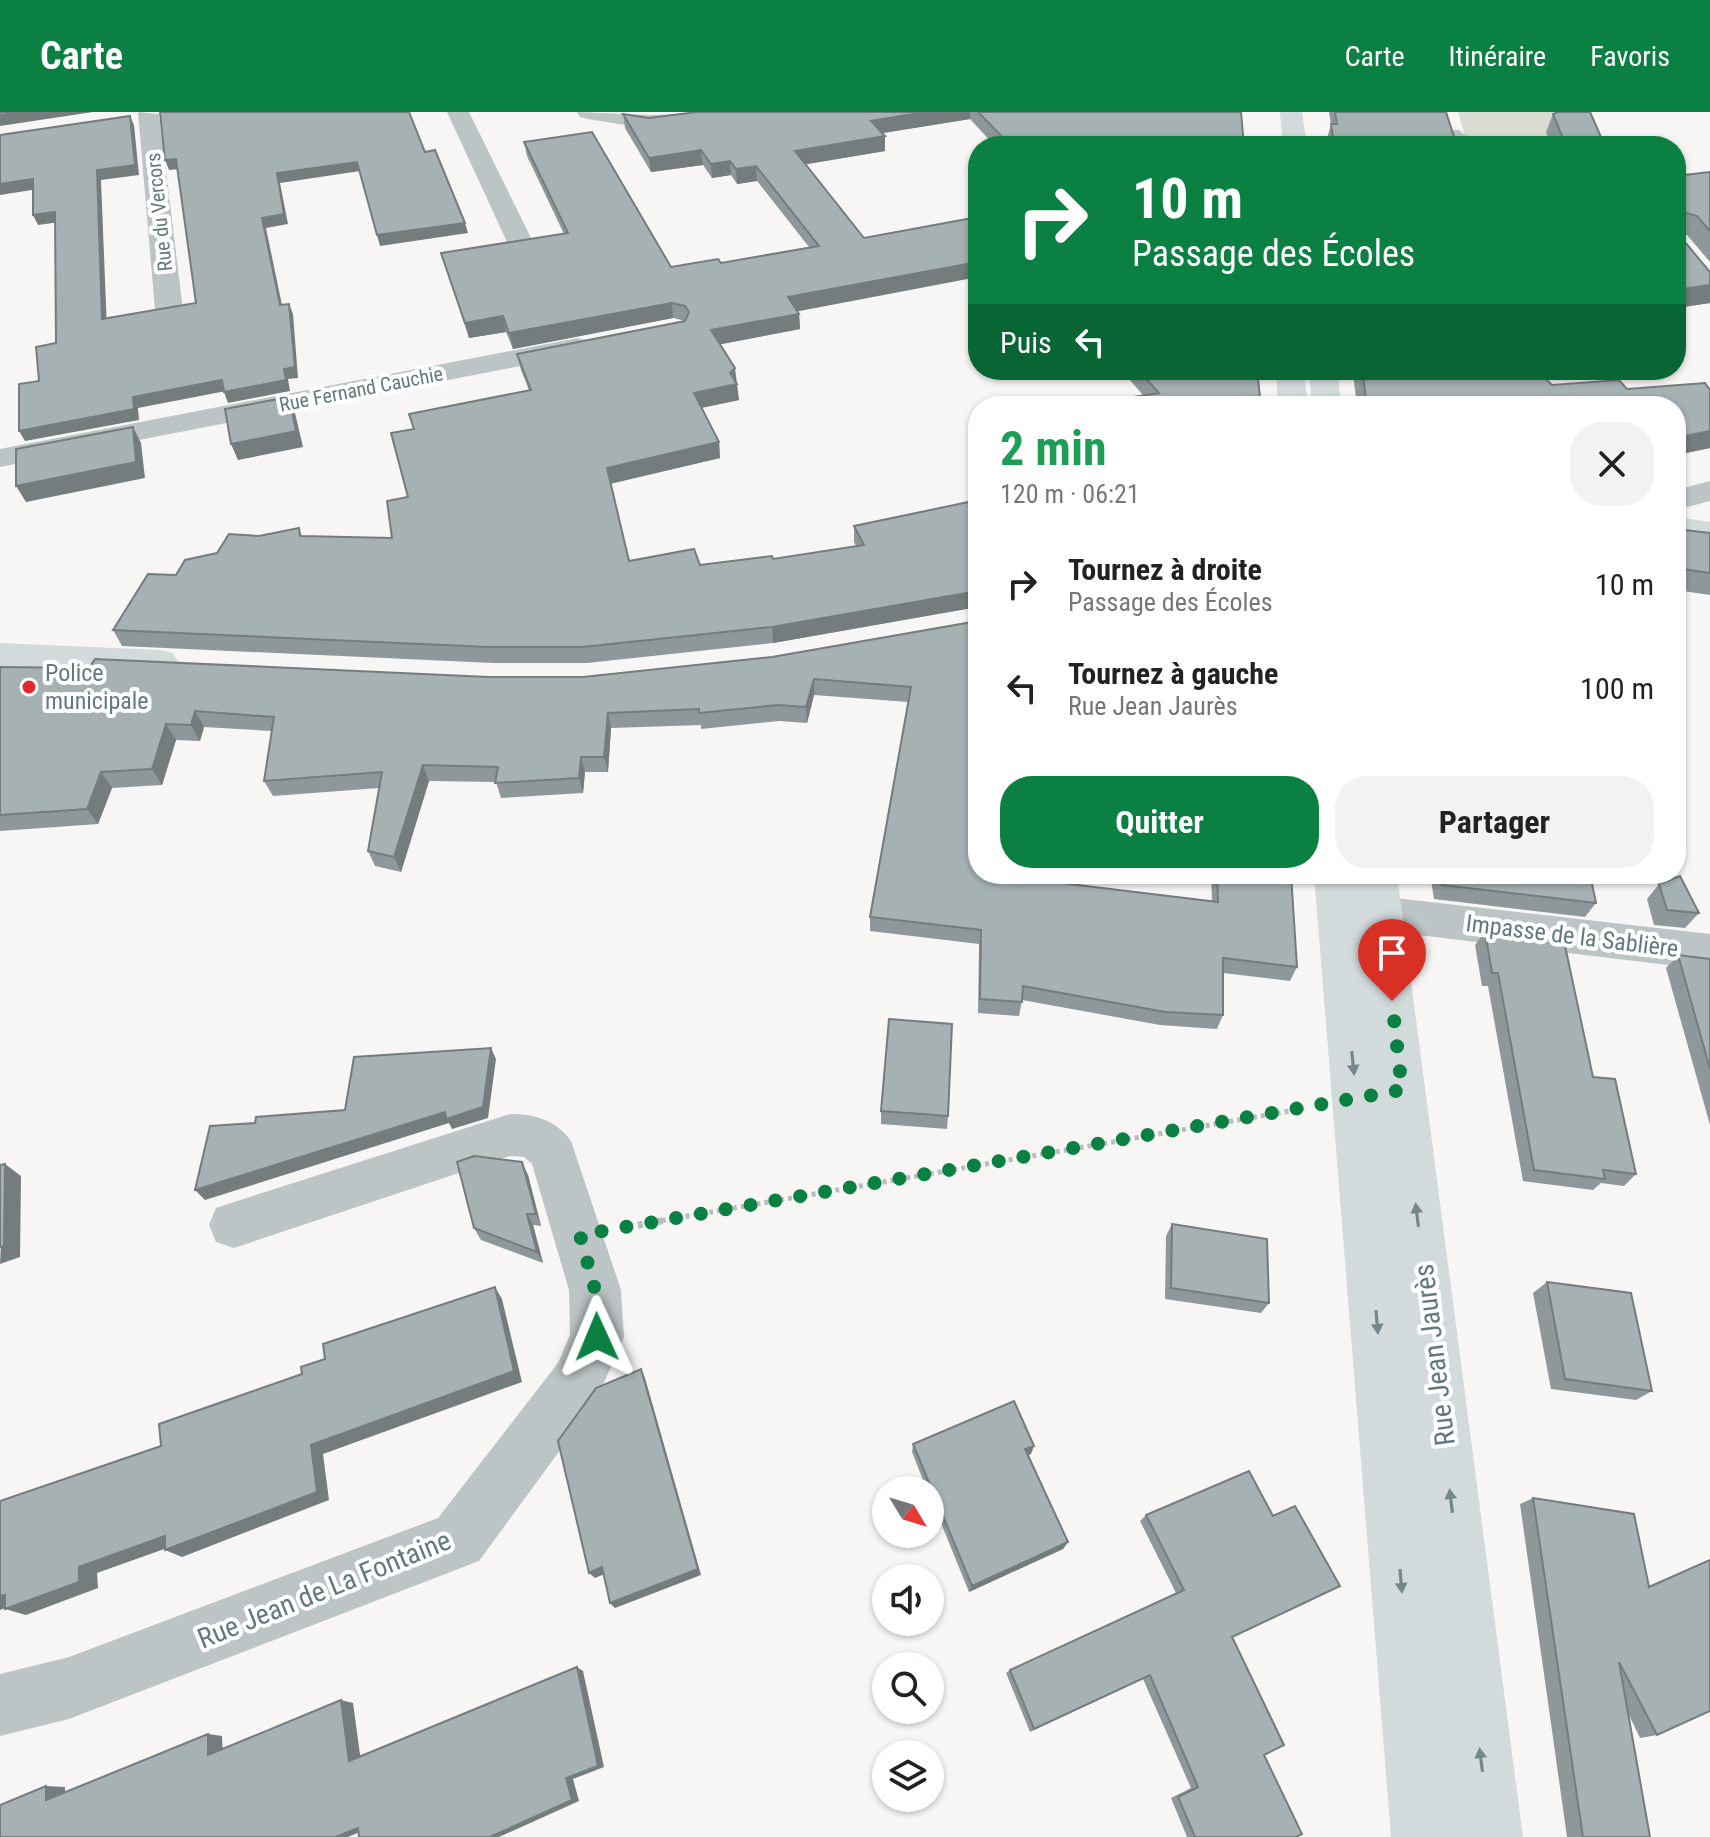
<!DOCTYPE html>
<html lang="fr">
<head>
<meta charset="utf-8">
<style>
	:root { --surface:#fff; --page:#f2f2f2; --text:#222; --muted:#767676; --accent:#0b8043 }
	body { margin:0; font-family:"Roboto Condensed",sans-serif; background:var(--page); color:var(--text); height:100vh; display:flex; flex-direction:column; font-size:30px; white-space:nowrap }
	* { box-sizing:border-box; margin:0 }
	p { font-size:26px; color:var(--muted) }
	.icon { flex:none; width:44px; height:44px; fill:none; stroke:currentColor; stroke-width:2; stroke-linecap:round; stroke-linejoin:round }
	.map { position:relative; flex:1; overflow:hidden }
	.sheet { position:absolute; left:968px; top:284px; width:718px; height:488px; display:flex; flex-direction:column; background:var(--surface); border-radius:32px; box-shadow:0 2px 6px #0004 }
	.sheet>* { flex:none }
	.guide { position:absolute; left:968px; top:24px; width:718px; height:244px; border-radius:32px; box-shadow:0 2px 6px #0004; background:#0b8043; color:#fff; overflow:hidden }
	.needle { width:52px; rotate:128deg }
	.buttons { position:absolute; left:872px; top:1364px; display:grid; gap:16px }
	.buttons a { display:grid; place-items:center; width:72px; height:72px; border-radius:50%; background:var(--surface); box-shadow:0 2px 6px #0004; font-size:40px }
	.pin { position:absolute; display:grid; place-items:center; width:68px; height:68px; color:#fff; margin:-82px -34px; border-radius:50% 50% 50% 0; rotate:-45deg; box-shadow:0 0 8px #0007 }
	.pin .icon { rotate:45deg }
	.me { position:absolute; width:88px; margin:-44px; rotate:359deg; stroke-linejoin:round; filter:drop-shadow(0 0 6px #0008) }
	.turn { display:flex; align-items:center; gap:28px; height:168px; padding:0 32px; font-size:36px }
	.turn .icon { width:104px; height:104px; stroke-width:2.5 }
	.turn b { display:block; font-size:56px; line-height:68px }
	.then { display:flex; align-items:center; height:76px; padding:0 32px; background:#0003; gap:16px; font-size:30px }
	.round { display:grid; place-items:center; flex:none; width:84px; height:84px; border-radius:32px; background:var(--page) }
	.overview { display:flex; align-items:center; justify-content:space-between; height:136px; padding:0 32px }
	h1 { font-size:48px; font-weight:700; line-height:60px; color:#1e9e55 }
	.button { display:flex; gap:16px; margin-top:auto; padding:16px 32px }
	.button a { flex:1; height:92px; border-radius:32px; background:var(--accent); color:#fff; font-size:32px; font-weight:700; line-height:92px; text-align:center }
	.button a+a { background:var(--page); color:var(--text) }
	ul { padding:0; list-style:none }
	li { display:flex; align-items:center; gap:24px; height:104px; padding:0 32px }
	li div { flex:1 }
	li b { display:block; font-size:30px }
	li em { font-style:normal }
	header { display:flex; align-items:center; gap:48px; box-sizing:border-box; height:112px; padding:0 40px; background:var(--accent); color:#fff }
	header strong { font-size:38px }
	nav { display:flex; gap:44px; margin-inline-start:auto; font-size:28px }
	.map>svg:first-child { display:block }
	.green { fill:#d8dcd3 }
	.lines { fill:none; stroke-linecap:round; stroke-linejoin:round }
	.path-far1 { stroke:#b8bdbe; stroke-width:5; stroke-dasharray:4 4; stroke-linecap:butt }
	.path { stroke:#b8bdbe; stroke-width:7; stroke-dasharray:5 5; stroke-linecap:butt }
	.lane { fill:#bdc4c6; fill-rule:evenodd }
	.street { fill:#bdc4c6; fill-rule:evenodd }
	.secondary { fill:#d2dadb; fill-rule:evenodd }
	.wall { fill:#8e989a }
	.shaded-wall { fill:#747c7d }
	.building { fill:#a5b1b3; stroke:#747c7d; stroke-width:2 }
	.oneway { fill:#73888d }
	.route { stroke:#0b8043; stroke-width:14; stroke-dasharray:0 25.2 }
	.poi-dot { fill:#e4272a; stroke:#fff; stroke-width:3 }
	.labels { text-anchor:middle; stroke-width:8; stroke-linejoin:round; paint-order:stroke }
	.far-street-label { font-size:20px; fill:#627a7f; stroke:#fff }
	.poi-label { font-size:24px; fill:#627a7f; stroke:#fff; text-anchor:start }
	.street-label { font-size:24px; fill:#627a7f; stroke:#fff }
	.near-street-label { font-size:28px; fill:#627a7f; stroke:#fff }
</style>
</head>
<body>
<header>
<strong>Carte</strong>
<nav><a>Carte</a><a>Itinéraire</a><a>Favoris</a></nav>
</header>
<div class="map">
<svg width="1710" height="1725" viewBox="0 0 1710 1725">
	<rect width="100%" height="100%" fill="#f7f6f4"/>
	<path class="green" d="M1458,0H1576L1603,34H1468Z"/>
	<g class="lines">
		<path class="path-far1" d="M654,1110L1307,996"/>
		<path class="path" d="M628,1115L666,1108"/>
		<path class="lane" d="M1451,18H1459L1479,34H1466L1451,22Z"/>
		<path class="street" d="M138,0L159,2L183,198L179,204L169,206L159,204L155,198Z
			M447,0H469L533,130L529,135H511L507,130Z
			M577,0L650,3L746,0L743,5L735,7L650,17L588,7L580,5Z
			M578,226L588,229L592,235L588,241L0,355V337Z
			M1710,369V389L1676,398V378Z
			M1343,780L1710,822V858L1343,814L1328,809L1322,797L1328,785Z
			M510,1002C533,1001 558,1009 571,1029L621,1178L624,1225L596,1289L479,1449L69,1607L0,1624V1562L69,1545L438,1406L558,1251L570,1223L569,1178L532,1052L524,1045L510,1044L234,1136L216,1130L209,1113L216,1096L234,1090Z"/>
		<path class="secondary" d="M1280,0H1302L1307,34H1283Z
			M1276,258H1304L1308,294H1278Z
			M1309,258H1337L1342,294H1312Z
			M1676,405L1710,410V430L1676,425Z
			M0,531L160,538L173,541L178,550L173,559L160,562L0,555Z
			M1314,762H1397L1523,1725H1457L1404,1226L1457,1725H1391Z"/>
	</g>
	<path class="wall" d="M697,0H1241L1244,34H995L970,7L882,21L885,39L806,52L864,126L797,199L799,202L800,217L720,232L736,270L739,288L701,296L719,330L720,346L611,371L629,449L700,453L773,447L856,434L854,430V414L978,388V495L773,531L587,551H493L122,534L113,518L176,463L217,441L259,424L299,416L302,424L392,426L408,385L414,317L529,278L521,258L517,242L685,209L673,206L513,237L506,220L469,226L441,141L564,122L527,44L524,30L671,155L721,151L809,135L757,69L737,72L731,63L712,66L703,53L651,60L625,16L623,2L649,6Z
		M1329,0H1446L1457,34H1328L1327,26L1331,13Z
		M1553,2L1605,34H1551L1546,20Z
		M1710,60V150L1687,123L1684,122V129L1710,191L1676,196V64Z
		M1121,258H1257L1261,294H1131L1133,285L1143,283Z
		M1354,258H1537L1552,273L1627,277L1710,278V336L1676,343V294H1357L1353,262Z
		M1676,417L1710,421V483L1676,478Z
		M978,509V762L1212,790L1211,762H1291L1297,855L1290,869L1223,861V903L1217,917L1160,913L1022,888L1019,904L978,901L979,832L870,819V805L908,590L814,583L807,611L779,609L701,617V613L611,616L608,660H585L583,681L501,686L496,670L429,669L401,760L375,754L368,739L379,676L273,684L264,669L272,619L204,615L200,629L176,628L162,673L112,676L98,712L0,719V556L488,565H583L772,545Z
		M1430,762H1590L1596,791L1585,805L1434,787Z
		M1659,772L1699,801L1685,816L1654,813L1647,787Z
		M1485,820L1593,965L1636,1062L1624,1074L1601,1071L1593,1078L1523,1069L1488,874H1482L1475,833Z
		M1678,843L1710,847V1013L1666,856Z
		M881,999L948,1004L947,1017L881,1012Z
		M528,1063L541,1114L533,1113L543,1151L481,1128L474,1116Z
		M1172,1112L1269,1191L1261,1201L1165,1187L1166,1124Z
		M1547,1170L1652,1279L1636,1288L1551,1277L1533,1181Z
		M913,1332L1031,1342L1028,1343L1068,1430L1063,1437L969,1480L930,1384V1378H927L912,1340Z
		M1533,1386L1649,1474L1710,1447V1599L1657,1623L1640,1626L1628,1601L1650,1725H1567L1520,1392Z
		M1146,1403L1232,1525L1264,1643L1296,1725H1187L1171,1686L1191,1676L1143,1567L1030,1620L1006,1561L1010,1558L1176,1481L1140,1409Z"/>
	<path class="shaded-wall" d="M24,0H93L0,14V3Z
		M925,0H970V7L871,23V9Z
		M130,4L134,13L139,63L101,68L107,218L102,207L97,58Z
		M885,24V39L796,54L795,39Z
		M701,38L703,53L651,60L649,46Z
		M176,47L180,57L169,58L165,48Z
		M730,49L731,63L712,66L711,52Z
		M357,50L360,59L280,71L288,112L266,116L284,203L280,193L262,106L277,61Z
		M756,54L757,69L737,72L736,57Z
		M33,67L38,77L0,83V72Z
		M55,100L60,110L38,113L33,103Z
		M465,111L468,121L380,134L377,123Z
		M978,150V165L789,201L788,185Z
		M1710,173V191L1676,196V178Z
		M672,191L673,206L513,237L509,221Z
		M289,192L293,202L298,266L288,267L290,279L228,291L224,280L284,257Z
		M799,202L800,217L712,234L711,218Z
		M503,204L506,220L469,226L465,211Z
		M735,256L739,288L696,297L694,281L730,261Z
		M222,268L226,279L138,296L139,308L25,329L19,319L133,285Z
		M289,285L295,301L303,335L238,348L231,332Z
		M133,315L141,331L145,366L26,390L16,374Z
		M1710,319V336L1676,343V326Z
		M719,330L720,346L610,372L607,356Z
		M978,479L977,495L773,531L772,515Z
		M814,567V583L807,611L806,595Z
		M195,599L204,615L200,629L191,613Z
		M608,601L611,616L608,660L604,645Z
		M166,612L176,628L162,673L152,657Z
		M581,645L585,660L583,681L579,666Z
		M423,653L429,669L401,760L394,745Z
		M101,660L112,676L98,712L87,697Z
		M491,936L496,947L488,1006L452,1017L449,1011L205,1088L195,1078Z
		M522,1050L528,1063L541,1114L536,1102Z
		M5,1052L21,1064L20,1145L0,1152Z
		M527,1102L533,1113L543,1151L537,1140Z
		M495,1175L502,1187L522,1270L323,1342L329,1388L182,1445L165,1438L311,1333Z
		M641,1257L645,1266L701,1463L615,1496L610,1491Z
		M1034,1334L1031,1342L1021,1346L1025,1337Z
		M165,1424L181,1431L97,1461L98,1476L26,1503L5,1497L79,1455Z
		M1068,1430L1063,1437L969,1480L972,1474Z
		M602,1455L607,1461L595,1466L589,1461Z
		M5,1483L25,1489L0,1498V1484Z
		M577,1555L583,1559L604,1655L573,1667L579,1689L499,1725H490L566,1666Z
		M341,1588L353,1591L361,1650L349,1649Z
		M208,1622L222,1624L223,1645L208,1643Z
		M46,1674L65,1675V1689L46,1688Z
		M358,1716H369L348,1725H336Z"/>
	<path class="building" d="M0,0H24L0,3Z
		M160,0H409L425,40L435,38L465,111L377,123L357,50L277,61L284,102L262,106L280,193L289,192L295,255L284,257L286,268L224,280L222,268L133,285L134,297L19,319V272L39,269L36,235L56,231L55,100L33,103V67L0,72V23L130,4L135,53L97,58L102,207L196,191L176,47L165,48Z
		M697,0H925L871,9L885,24L795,39L864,126L978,105V150L788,185L799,202L711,218L735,256L730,261L737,272L694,281L719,330L607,356L629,449L694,437L700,453L772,444L773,447L864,433L854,414L978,388V479L772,515L583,535H488L113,518L148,462L176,463L185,448L217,441L229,422L259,424L299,416L300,424L392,426L387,389L408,385L391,321L414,317L409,302L531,278L517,242L685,209L689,200L685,194L672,191L509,221L503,204L465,211L441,141L568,121L524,30L592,20L671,155L718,147L721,151L819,134L756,54L736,57L730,49L711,52L701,38L649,46L623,2L649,6Z
		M978,0H1241L1244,34H1011Z
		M1335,0H1446L1457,34H1334L1331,12H1337Z
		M1558,0H1590L1605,34H1566L1553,2Z
		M1710,60V119L1697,104L1684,100V129L1710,160V173L1676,178V64Z
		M1138,258H1257L1261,294H1139L1133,285L1159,281Z
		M1362,258H1537L1552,273L1619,268L1627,277L1705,271L1710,278V319L1676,326V294H1367Z
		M289,285L296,319L231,332L225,297Z
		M133,315L136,350L16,374V337Z
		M1676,417L1710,421V461L1676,456Z
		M978,509V762H988L1218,790L1217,762H1291L1297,855L1223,846V903L1165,900L1023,874L1022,890L980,887L981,818L870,805L911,575L814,567L806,595L778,593L699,601V597L608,601L604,645H581L579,666L495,671L498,655L423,653L394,745L368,739L382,660L264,669L274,605L195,599L191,613L166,612L152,657L101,660L87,697L0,703V555L89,556L95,547L488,565H583L772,545Z
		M1441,762H1590L1596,791L1442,773Z
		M1680,764L1699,801L1667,798L1659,772Z
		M1485,820L1564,829L1593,965L1615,967L1636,1062L1603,1058L1605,1067L1534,1058L1498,861H1492Z
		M1678,843L1710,847V957Z
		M889,907L952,912L948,1004L881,999Z
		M491,936L483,995L446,1007L445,1000L195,1078L210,1014L255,1011L256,1005L345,998L354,945Z
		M474,1044L522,1050L536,1102H527L537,1140L474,1116L457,1050Z
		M5,1052L4,1134L0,1135V1053Z
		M1172,1112L1267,1127L1269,1191L1171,1176Z
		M1547,1170L1631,1181L1652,1279L1565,1267Z
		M495,1175L514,1259L311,1333L317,1380L165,1438V1424L79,1455V1470L5,1497V1483L0,1484V1389L161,1334L159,1312L302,1262L301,1255L325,1247L323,1232Z
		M641,1257L698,1457L610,1491L602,1455L589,1461L558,1329L596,1276Z
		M1014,1289L1034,1334L1025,1337L1068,1430L972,1474L913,1332Z
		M1249,1359L1273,1404L1295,1394L1340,1474L1232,1525L1284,1633L1264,1643L1302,1722L1296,1725H1195L1178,1685L1198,1675L1150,1563L1034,1617L1010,1558L1184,1478L1146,1403Z
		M1533,1386L1634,1402L1649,1475L1710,1448V1599L1657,1623L1619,1550L1650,1725H1583Z
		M577,1555L598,1654L566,1666L572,1688L490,1725H359L358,1716L336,1725H0V1693L46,1674V1688L208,1622V1643L341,1588L349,1649Z"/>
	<defs><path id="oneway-solid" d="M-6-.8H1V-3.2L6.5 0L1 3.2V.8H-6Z" transform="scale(2)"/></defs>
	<g class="oneway">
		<use href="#oneway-solid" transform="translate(1353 951) rotate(84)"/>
		<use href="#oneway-solid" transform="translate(1417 1103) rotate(-97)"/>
		<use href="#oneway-solid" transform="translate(1377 1210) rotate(85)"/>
		<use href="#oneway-solid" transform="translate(1451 1389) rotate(-97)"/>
		<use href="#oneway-solid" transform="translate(1401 1469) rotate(85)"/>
		<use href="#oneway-solid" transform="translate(1481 1648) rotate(-97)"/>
	</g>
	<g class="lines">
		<path class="route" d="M597,1225L595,1178L580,1123L1402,978L1392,889"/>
	</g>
	<circle class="poi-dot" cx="29" cy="575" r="8"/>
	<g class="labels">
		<g class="far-street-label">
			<text transform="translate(159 100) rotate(-96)" y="7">Rue du Vercors</text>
			<text transform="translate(361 277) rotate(-11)" y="7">Rue Fernand Cauchie</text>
		</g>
		<g class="poi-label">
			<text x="45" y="569">Police<tspan x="45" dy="28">municipale</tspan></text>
		</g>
		<g class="street-label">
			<text transform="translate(1572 824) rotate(7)" y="8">Impasse de la Sablière</text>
		</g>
		<g class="near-street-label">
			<text transform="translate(1434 1243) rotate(-97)" y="10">Rue Jean Jaurès</text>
			<text transform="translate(324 1477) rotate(-22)" y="10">Rue Jean de La Fontaine</text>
		</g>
	</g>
</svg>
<div class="buttons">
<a><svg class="needle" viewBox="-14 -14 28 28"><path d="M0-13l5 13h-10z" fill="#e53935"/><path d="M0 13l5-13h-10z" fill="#767676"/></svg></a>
<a><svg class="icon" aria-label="sound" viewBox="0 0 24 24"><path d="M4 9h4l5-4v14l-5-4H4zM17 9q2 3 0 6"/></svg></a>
<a><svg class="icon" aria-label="search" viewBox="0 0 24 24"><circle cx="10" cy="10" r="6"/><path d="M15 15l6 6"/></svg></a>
<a><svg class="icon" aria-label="layers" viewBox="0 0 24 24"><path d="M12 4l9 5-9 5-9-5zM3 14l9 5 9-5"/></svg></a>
</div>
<div class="pin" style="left:1392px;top:889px;background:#d93025"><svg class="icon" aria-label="arrive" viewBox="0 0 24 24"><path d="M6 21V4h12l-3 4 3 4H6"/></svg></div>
<svg class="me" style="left:597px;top:1225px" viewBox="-20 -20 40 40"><path d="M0-17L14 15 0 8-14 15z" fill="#0b8043" stroke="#fff" stroke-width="4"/></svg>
<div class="guide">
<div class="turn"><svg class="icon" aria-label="right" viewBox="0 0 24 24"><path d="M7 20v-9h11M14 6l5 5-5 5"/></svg><div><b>10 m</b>Passage des Écoles</div></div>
<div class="then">Puis<svg class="icon" aria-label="left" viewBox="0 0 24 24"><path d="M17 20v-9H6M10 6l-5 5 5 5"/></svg></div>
</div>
<section class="sheet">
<div class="overview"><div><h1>2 min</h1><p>120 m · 06:21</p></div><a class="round"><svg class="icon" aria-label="close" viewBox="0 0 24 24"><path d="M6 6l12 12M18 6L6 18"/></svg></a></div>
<ul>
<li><svg class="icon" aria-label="right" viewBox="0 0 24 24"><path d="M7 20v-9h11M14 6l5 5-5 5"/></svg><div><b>Tournez à droite</b><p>Passage des Écoles</p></div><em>10 m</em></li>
<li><svg class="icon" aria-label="left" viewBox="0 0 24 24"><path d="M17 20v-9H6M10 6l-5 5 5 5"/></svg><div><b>Tournez à gauche</b><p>Rue Jean Jaurès</p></div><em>100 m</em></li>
</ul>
<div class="button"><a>Quitter</a><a>Partager</a></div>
</section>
</div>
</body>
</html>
